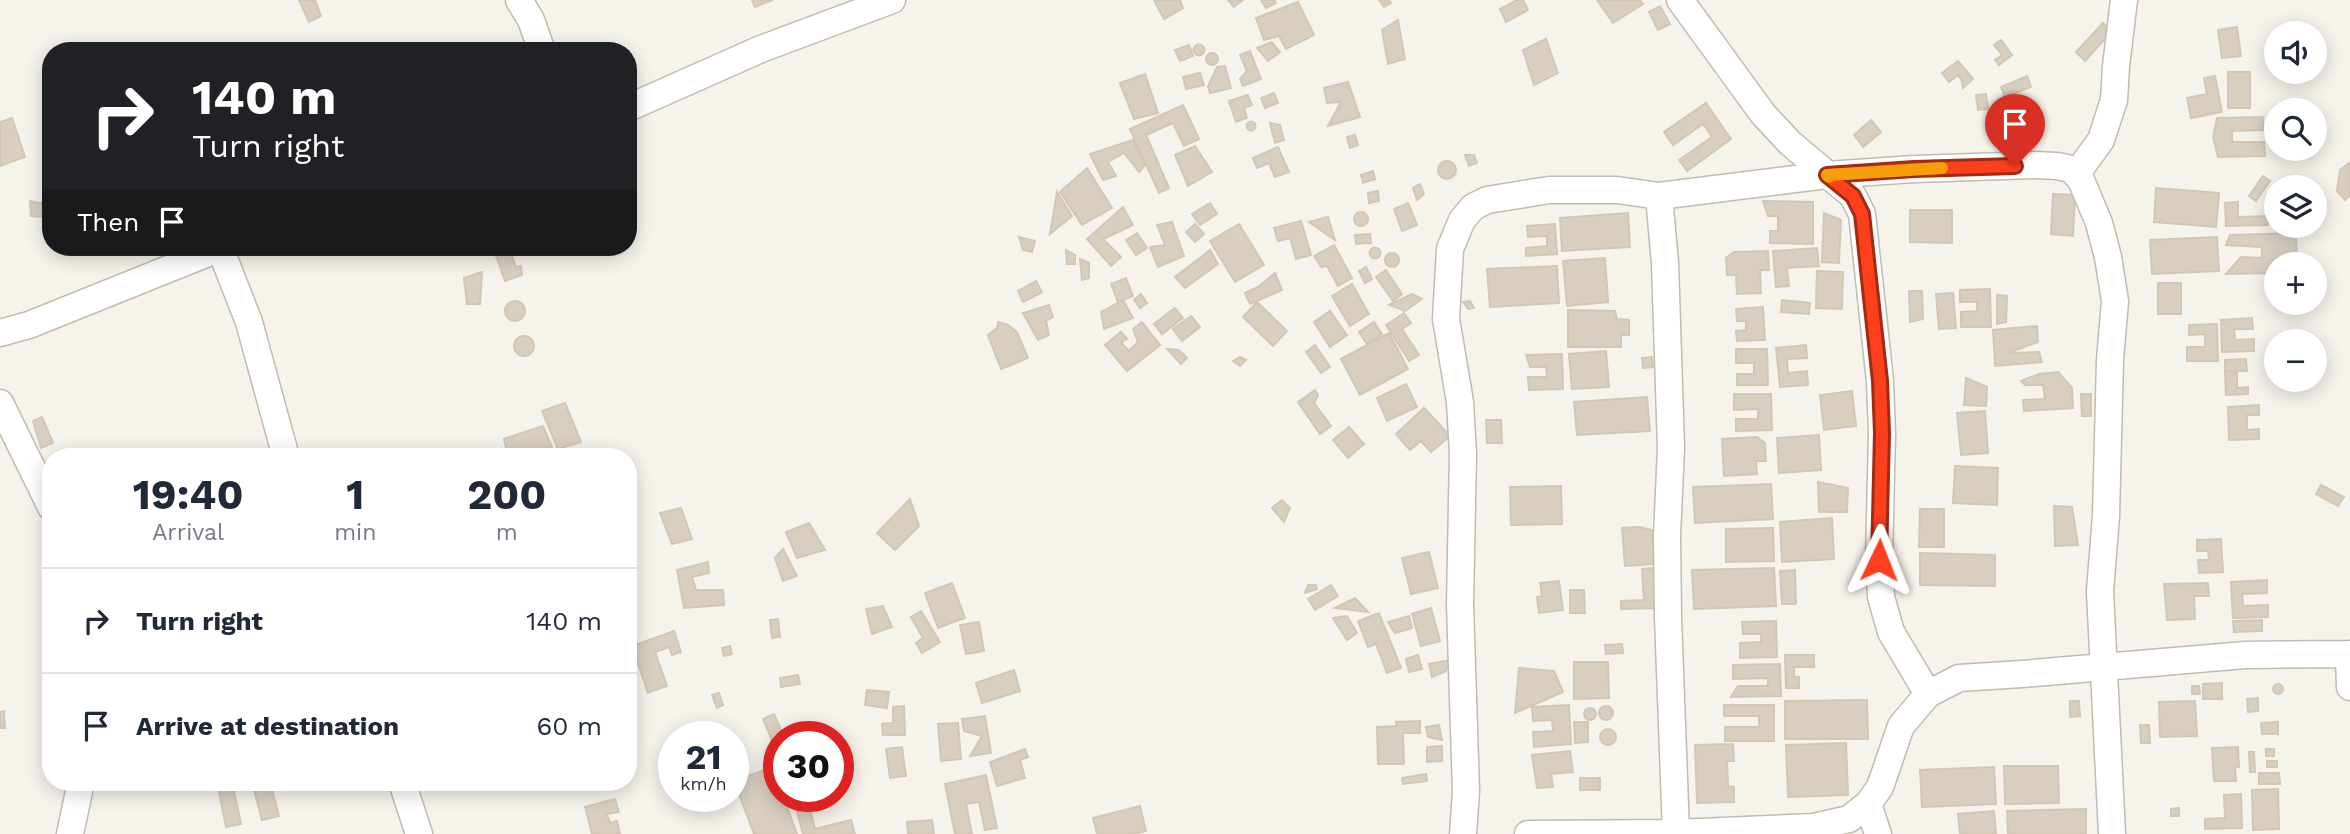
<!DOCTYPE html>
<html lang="en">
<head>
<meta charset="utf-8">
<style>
	:root { --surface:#fff; --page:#f2f2f3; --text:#1f2937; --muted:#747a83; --line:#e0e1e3 }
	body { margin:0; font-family:"Work Sans",sans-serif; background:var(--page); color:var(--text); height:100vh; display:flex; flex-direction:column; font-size:26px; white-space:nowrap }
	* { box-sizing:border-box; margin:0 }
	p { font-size:23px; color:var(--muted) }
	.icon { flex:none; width:38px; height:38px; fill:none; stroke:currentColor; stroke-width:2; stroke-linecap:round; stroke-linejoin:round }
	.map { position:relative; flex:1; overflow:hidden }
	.details { position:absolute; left:42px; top:448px; width:595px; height:343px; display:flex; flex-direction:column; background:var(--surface); border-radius:28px; box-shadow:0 4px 18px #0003 }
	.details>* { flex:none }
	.hud { position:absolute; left:42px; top:42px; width:595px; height:214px; border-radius:28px; box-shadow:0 4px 18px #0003; background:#202124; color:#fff; overflow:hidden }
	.fabs { position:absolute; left:2264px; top:21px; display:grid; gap:14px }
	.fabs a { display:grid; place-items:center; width:63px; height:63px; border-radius:50%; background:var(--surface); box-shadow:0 4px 18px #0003; font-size:35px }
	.speed { position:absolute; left:658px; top:721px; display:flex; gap:14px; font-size:35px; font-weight:700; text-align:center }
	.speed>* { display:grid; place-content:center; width:91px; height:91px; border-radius:50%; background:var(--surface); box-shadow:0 4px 18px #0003; line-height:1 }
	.speed small { font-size:18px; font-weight:400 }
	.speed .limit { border:10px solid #d22; background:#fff; color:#111 }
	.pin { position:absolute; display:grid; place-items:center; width:60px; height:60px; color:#fff; margin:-72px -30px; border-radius:50% 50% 50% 0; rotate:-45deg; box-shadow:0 0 7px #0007 }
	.pin .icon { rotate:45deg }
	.me { position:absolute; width:77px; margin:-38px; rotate:2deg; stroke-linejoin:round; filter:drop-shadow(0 0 5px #0008) }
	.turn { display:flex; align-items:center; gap:24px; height:147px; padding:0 35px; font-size:32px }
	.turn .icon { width:91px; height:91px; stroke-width:2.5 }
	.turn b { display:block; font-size:49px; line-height:60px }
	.then { display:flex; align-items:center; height:66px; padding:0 35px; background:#0003; gap:14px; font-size:26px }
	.eta { display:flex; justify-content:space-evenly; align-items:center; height:119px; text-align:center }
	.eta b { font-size:42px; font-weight:700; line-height:49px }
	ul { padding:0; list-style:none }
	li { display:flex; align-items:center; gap:21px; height:105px; padding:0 35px; border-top:2px solid var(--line) }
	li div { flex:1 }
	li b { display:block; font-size:26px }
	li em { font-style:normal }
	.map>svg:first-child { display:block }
	.building { fill:#d8cfc1; stroke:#d3c7b4; stroke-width:2 }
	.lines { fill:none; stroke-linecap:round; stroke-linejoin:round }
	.minor-casing { stroke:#c2bbae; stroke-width:29 }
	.minor { stroke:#fff; stroke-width:26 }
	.route-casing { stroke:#a42913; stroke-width:18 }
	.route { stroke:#fc3f1d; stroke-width:12 }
	.slow { stroke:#f59e0b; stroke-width:12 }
</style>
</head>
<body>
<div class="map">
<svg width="2350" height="834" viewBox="0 0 2350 834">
	<rect width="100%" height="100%" fill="#f6f3ec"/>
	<path class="building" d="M299,0H315L321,16L309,22Z
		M752,0H773L755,7Z
		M1154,0H1180L1183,8L1164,19Z
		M1228,0H1243L1234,7Z
		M1261,0H1274L1276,3L1266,8Z
		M1379,0H1389L1391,3L1384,7Z
		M1517,0H1523L1528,10L1506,22L1500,9Z
		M1597,0H1640L1643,4L1613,23Z
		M1298,2L1314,35L1286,49L1279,36L1264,40L1256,18Z
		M1660,6L1670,24L1658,30L1649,12Z
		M1398,20L1405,59L1388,64L1382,30Z
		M2103,23L2112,31L2085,61L2076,52Z
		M2237,27L2241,56L2222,58L2218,30Z
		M1546,39L1558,73L1534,85L1523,50Z
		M2001,40L2012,55L1999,65L1995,60L2002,55L1994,45Z
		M1272,42L1280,52L1268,61L1257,48Z
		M1193.5 50a5.5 5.5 0 1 1 11 0a5.5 5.5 0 1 1-11 0Z
		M1189,45L1193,56L1180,61L1175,50Z
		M1250,51L1261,79L1243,86L1240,79L1247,71L1240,55Z
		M1206 59a6 6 0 1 1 12 0a6 6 0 1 1-12 0Z
		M1958,61L1973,79L1963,88L1962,81L1958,75L1949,82L1942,73Z
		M1225,66L1231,88L1210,93L1208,86L1217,67Z
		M2228,72H2250V108H2228Z
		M1200,73L1204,85L1186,89L1183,77Z
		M1145,74L1158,113L1134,119L1120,83Z
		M2027,76L2031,87L2005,97L2001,87Z
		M2215,76L2222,112L2191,118L2187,98L2207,94L2204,78Z
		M1348,82L1360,117L1328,126L1341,102L1327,103L1324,88Z
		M1274,93L1278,103L1265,108L1261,98Z
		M1986,94L1988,109L1978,110L1976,95Z
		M1248,95L1252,105L1244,108L1247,118L1236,122L1229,101Z
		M1706,103L1731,139L1687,171L1679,160L1712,137L1703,124L1673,145L1664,132Z
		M1183,105L1199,139L1184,146L1173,123L1146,135L1169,188L1159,193L1130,129Z
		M2024,107L2029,120H2037L2042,133L2023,141L2011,112Z
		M2263,117V130L2232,131V142H2264L2265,156L2218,157L2213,137L2217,118Z
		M12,118L25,157L0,166V122Z
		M1871,120L1881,132L1863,147L1854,135Z
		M1246.5 126a4.5 4.5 0 1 1 9 0a4.5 4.5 0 1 1-9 0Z
		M1270,123L1280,125L1284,140L1275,143Z
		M1355,135L1358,145L1350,148L1347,137Z
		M1133,140L1145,165L1139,172L1124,153L1108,162L1116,176L1103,180L1090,154Z
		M1195,146L1212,172L1188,186L1175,155Z
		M1278,147L1289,172L1275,177L1269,163L1257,168L1253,158Z
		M1465,155H1474L1477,163L1469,166Z
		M1438 170a9 9 0 1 1 18 0a9 9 0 1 1-18 0Z
		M2350,162V195L2345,200L2337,191L2340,170Z
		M1087,168L1112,208L1082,225L1060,192Z
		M1373,171L1375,179L1363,183L1361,175Z
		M2263,176L2270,181L2256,201L2249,196Z
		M1420,184L1424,194L1417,200L1413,188Z
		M2156,188L2219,193L2216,227L2154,222Z
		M1378,191L1379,201L1369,203L1368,193Z
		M1057,192L1072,216L1050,234Z
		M2053,194L2075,195L2073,236L2051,234Z
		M30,201L46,204L47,217L31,216Z
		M1763,201L1813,202V244L1770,243V231H1778V216H1768Z
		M2238,202V217L2268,216V225L2226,226L2225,203Z
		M1210,203L1217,214L1200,225L1192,214Z
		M1408,203L1417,225L1402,231L1394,209Z
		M1123,207L1133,225L1103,239L1121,257L1111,266L1087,239Z
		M1910,210H1952V243L1910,242Z
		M1354 219a7 7 0 1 1 14 0a7 7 0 1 1-14 0Z
		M1628,213L1630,247L1562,251L1560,218Z
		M1824,213L1841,220L1839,263L1822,262Z
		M1328,217L1335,240L1309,222Z
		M1301,221L1311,255L1296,259L1290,238L1278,241L1274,228Z
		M1172,222L1184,256L1158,267L1150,247L1165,245L1157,225Z
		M1195,224L1204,234L1195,242L1186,232Z
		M1239,224L1264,265L1235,282L1210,241Z
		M1555,224L1557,254L1526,256V248L1547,246V236L1528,237L1527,226Z
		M1137,233L1147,248L1136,255L1126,240Z
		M2296,233L2297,264H2277V273L2226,274L2241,257L2262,258V247L2226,245L2230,235Z
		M1370,234L1371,243L1356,244L1355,235Z
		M1019,237L1035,241L1032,252L1023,250Z
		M2217,237L2219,271L2152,274L2150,240Z
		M1334,245L1352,278L1338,286L1327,266L1321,267L1314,256Z
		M493,247H520L521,250L511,253L516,267L521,266L522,275L505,281Z
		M1369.5 253a5.5 5.5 0 1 1 11 0a5.5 5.5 0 1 1-11 0Z
		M1817,248L1819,266L1787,268L1789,286L1776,287L1773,251Z
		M1066,250L1075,255V264H1067Z
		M1210,250L1218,264L1185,288L1175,277Z
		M1768,251L1769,270H1760L1761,293L1737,294L1736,275H1727L1726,258L1734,252Z
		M1385 260a7 7 0 1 1 14 0a7 7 0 1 1-14 0Z
		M1605,258L1608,302L1567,306L1563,261Z
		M1080,259L1089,263V278L1082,280Z
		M1557,266L1559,303L1490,307L1487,269Z
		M1366,267L1372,279L1365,283L1359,271Z
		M1386,270L1402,294L1393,301L1376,277Z
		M1817,271L1843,272L1842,309L1816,308Z
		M482,272L480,304H467L464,278Z
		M1275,273L1282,290L1250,304L1245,293L1258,287Z
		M1126,278L1133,296L1118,302L1111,284Z
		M1036,281L1042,292L1023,302L1018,291Z
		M2158,283H2181V314H2158Z
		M1352,284L1369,314L1350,326L1332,296Z
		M1990,289L1991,327H1961V312L1977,311V302H1960V290Z
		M1909,291H1922L1923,319L1910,322Z
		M1953,293L1956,328L1939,329L1936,294Z
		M1141,294L1147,303L1140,308L1134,300Z
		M1412,294L1422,299L1405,311L1389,305Z
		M1997,295L2007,296L2006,322L1997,324Z
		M1123,300L1133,318L1104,329L1101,312Z
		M1782,300L1810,303L1809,314L1781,312Z
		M1470,301L1474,308L1468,309L1463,302Z
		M505 311a10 10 0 1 1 20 0a10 10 0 1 1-20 0Z
		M1257,302L1287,331L1273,346L1243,317Z
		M1049,305L1053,317L1046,321L1049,335L1038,340L1023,313Z
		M1763,307L1765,340L1737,341L1736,331L1746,330V321H1737L1736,309Z
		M1175,308L1183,318L1162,334L1154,324Z
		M1568,310L1615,311L1617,319L1629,320V335H1621V347H1568Z
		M1330,311L1347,335L1330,347L1314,322Z
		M1404,313L1411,323L1402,329L1419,355L1409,361L1386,325Z
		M1191,316L1200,327L1182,341L1173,329Z
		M2252,318L2253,329H2234L2235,340L2254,339V351L2222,352L2221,320Z
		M998,322L1008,325L1017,332L1028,358L1001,369L988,335L997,328Z
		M1142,322L1160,345L1127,371L1105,345L1121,332L1127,339L1121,342L1129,351L1138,342L1133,329Z
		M1374,322L1382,334L1367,344L1359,332Z
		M2217,324L2218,361H2187V347H2205V334L2189,335V325Z
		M2037,326L2038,342L2008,353L2039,352L2042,362L1995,366L1993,330Z
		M1389,333L1408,369L1360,395L1341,359Z
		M514 346a10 10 0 1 1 20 0a10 10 0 1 1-20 0Z
		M1315,345L1330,367L1321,373L1306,352Z
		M1806,345L1807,358L1787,359L1788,373L1807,371L1808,385L1780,387L1776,348Z
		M1167,349L1179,350L1187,358L1181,364Z
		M1736,349H1767L1768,385H1737V374H1754V363H1736Z
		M1606,351L1609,387L1572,389L1569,354Z
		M1562,354L1563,389L1529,390L1528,377H1547L1546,367H1530L1526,355Z
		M1240,357L1246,360L1240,366L1233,361Z
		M1652,357L1653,367L1643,368L1642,358Z
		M2246,359L2247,371H2225V360Z
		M2058,372L2072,388L2073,408L2024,411L2023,400L2045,399L2043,385H2025L2021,381L2039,374Z
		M2225,372H2237V388L2248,387V394L2226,395Z
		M1966,378L1987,387L1986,406L1964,405Z
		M1406,384L1417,407L1387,421L1377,398Z
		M1315,390L1318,395L1314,403L1331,426L1320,434L1298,402Z
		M1852,391L1856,426L1824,430L1820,395Z
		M1734,394H1771L1772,430L1736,431V419H1758V409L1734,410Z
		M2081,394H2091V416H2082Z
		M1647,397L1650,431L1577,435L1574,402Z
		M565,403L581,442L558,449L542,411Z
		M2259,405V415H2247V430L2259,429V439L2229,440L2228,407Z
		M1424,408L1450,436L1431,452L1421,441L1410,450L1396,434Z
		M1985,411L1988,453L1961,455L1957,413Z
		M42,417L53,443L41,448L33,421Z
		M1486,420H1501L1502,443H1487Z
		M543,426L556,457H508L504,439Z
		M1349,427L1364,444L1348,458L1333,440Z
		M1819,435L1821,470L1779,473L1777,438Z
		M1757,437L1765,443L1766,461H1756L1757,474L1724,476L1722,439Z
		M312,450L314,457H297L296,456Z
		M1955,466L1998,468L1997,505L1953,503Z
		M1818,482L1848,488L1847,512H1819Z
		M1771,484L1773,519L1695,523L1693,487Z
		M2321,485L2344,497L2338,506L2316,494Z
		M1561,486L1562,524L1511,525L1510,487Z
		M910,499L919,526L895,550L877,533Z
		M1282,500L1290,508L1284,522L1272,508Z
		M2054,506L2072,507L2078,545L2055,546Z
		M681,508L692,539L672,544L660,513Z
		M1920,509H1944V547H1919Z
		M1832,518L1834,559L1782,562L1780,522Z
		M809,523L825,550L797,558L786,532Z
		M1639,527L1652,530L1654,564L1625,566L1622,528Z
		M1773,528L1774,561L1726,562V529Z
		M2221,539L2223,572L2199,573L2198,560H2209L2208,551H2197V540Z
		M783,549L797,576L783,581L775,558Z
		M1429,552L1438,588L1411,594L1402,558Z
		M1920,553L1995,555V586L1920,585Z
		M708,562L709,573L692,577L696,590H723L724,605L684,608L677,570Z
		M1654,568L1657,608L1621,609V601L1644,600L1642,569Z
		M1774,568L1776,606L1694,609L1692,570Z
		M1795,570L1796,604H1782L1780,571Z
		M2267,580V593L2242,594L2243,606L2268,605V617L2233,618L2231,582Z
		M1559,581L1563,610L1539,613L1537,597L1542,596L1540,583Z
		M952,583L965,618L938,628L925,593Z
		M2208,583L2209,596H2194L2195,619L2167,620L2164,584Z
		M1308,585H1316L1317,589L1305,593Z
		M1331,585L1338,596L1315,610L1308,599Z
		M1570,590H1584L1585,613H1570Z
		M1355,598L1368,612L1335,608Z
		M883,606L892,627L872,634L866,609Z
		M1431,608L1440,641L1421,646L1412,614Z
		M921,611L940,642L922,653L916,643L923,638L911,617Z
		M1379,613L1401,668L1387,673L1376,644L1368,647L1358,621Z
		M1347,616L1357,633L1347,640L1333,618Z
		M1409,616L1412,628L1395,633L1388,622Z
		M778,619L780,637L772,638L770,620Z
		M2262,620V631L2234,632L2233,621Z
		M1776,621L1777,657L1740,658V643L1761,642V634H1743L1742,622Z
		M979,622L984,651L966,654L960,625Z
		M674,631L681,652L672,655L669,647L655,652L667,686L648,693L632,646Z
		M1622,644L1623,653L1606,654L1605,645Z
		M730,646L732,654L724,656L722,648Z
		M1418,655L1422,669L1409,672L1406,659Z
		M1785,655H1814V667H1794V677H1799V688H1786Z
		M1450,660L1446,671L1432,677L1429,664Z
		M1574,662H1608L1609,698L1574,699Z
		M1780,664L1781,696L1731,697L1738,686H1768V678L1733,679V665Z
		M1519,668L1554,671L1563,692L1515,713Z
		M1014,670L1020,691L982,703L976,683Z
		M798,675L800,684L781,687L780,678Z
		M2222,683V699H2203V684Z
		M2273 689a5 5 0 1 1 10 0a5 5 0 1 1-10 0Z
		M2192,686H2199L2200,694H2192Z
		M867,690L889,692L887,708L865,705Z
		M719,693L723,705L717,708L712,695Z
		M2258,698V711L2248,712L2247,699Z
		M1867,700L1868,739H1785V701Z
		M2070,701H2079L2080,716L2070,717Z
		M2195,701L2197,736L2160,737L2159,702Z
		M1569,705L1571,744L1534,747L1533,732L1553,731L1552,720L1533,721L1532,707Z
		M1724,705H1774V741H1725V727H1759V716H1724Z
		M904,706L905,735H883L882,724L893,723V707Z
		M1599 713a7 7 0 1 1 14 0a7 7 0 1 1-14 0Z
		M1584 714a6 6 0 1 1 12 0a6 6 0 1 1-12 0Z
		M4,711L5,728H0V712Z
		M774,714L784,737H779V756L763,719Z
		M985,716L991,753L970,756L982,736L964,731L962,719Z
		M1420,721V733H1403L1404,764H1378L1377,727L1397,726L1396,722Z
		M1574,722H1588V742L1575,743Z
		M2278,722V734H2262L2261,723Z
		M958,723L961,759L941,761L938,724Z
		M1439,725L1442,740L1428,737L1426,727Z
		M2140,725H2149L2150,743H2141Z
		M1600 737a8 8 0 1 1 16 0a8 8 0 1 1-16 0Z
		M1846,743L1848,795L1788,797L1786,745Z
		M1733,744L1734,761H1727L1728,786L1734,787V802L1697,803L1695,745Z
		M1442,746V761L1427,762V747Z
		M902,747L906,776L890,778L886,749Z
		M2238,747L2239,767H2235L2236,781H2214L2212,748Z
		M1025,749L1028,757L1020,760L1025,778L997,786L990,762Z
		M2266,749H2274V756H2266Z
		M1570,751L1573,772L1551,774L1553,787L1537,788L1532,755Z
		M2249,752H2254L2255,772H2250Z
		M2267,761H2277V767H2267Z
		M2004,766H2058L2059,803L2005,804Z
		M772,767L779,785V796H783L797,834H754L734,781Z
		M1994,767L1996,804L1922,807L1920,770Z
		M2259,773H2279L2280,784H2259Z
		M1426,774L1427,781L1403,784L1402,778Z
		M986,775L997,828L985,830L979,802L966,804L972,834H955L945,784Z
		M1580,778H1600V790H1580Z
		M217,782H232L241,824L226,827Z
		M271,786L279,816L262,820L254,790Z
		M2278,789L2279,829L2253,830L2252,790Z
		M2241,794L2242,828L2205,829V819L2225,818L2224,795Z
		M793,796H826L808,801L815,829L851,820L855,834H803Z
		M615,799L619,812L607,814L610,823L617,821L620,834H592L585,807Z
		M1140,806L1146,831L1134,834H1097L1093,818Z
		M2179,808V816H2171V809Z
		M2086,809V834H2008L2007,811Z
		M1994,811L1996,834H1960L1958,814Z
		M932,820L934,834H908L907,822Z"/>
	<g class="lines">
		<g class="minor-casing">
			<path id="minor" d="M519,0L531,20L542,51
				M1680,0L1763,114L1790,143L1853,196L1862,214L1880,381L1882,433L1879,560L1881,597L1891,632L1928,694
				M628,108L761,49L892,0
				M2077,173L2101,140L2114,100L2116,66L2124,0
				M1659,196L1665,263L1671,448L1667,536L1668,617L1676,833
				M220,248L249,322L286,457
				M0,333L29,325L223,247
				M0,403L51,507
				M2349,654L2350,687
				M402,782L419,834
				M1868,804L1878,834
				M70,834L81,782
				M1463,834L1466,791L1460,604L1463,454L1460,402L1446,319L1450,249L1462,220L1473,207L1487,200L1549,190H1617L1659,196L1827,175L1914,169L2034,165L2057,166L2071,169L2081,180L2099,223L2108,257L2115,301L2110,360L2106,516L2100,591L2112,834
				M1528,834L1676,833L1814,827L1849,819L1868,804L1880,787L1901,726L1928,694L1959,678L2022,674L2245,655L2350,654"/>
		</g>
		<use href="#minor" class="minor"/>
	</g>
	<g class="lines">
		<g class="route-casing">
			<path id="route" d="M1879,560L1882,433L1880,381L1862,214L1853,196L1827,175L1914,169L2015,166"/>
		</g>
		<use href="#route" class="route"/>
		<path class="slow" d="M1829,177L1827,175L1942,168"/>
	</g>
</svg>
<div class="fabs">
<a><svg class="icon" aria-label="sound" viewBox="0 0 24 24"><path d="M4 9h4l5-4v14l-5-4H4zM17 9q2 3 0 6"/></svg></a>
<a><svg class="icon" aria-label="search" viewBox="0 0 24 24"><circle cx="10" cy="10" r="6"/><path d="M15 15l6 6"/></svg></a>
<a><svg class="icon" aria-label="layers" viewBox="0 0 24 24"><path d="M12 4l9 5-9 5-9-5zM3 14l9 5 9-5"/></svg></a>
<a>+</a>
<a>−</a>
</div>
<div class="speed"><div>21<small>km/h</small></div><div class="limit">30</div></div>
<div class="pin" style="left:2015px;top:166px;background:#d93025"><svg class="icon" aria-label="arrive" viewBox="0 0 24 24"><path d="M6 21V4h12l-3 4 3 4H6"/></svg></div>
<svg class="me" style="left:1879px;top:560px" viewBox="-20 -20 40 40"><path d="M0-17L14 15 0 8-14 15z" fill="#fc3f1d" stroke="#fff" stroke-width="4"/></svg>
<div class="hud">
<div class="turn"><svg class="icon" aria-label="right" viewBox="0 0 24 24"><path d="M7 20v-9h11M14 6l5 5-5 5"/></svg><div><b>140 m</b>Turn right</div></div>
<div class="then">Then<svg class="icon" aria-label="arrive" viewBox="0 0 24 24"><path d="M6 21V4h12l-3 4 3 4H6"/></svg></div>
</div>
<section class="details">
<div class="eta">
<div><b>19:40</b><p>Arrival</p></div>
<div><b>1</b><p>min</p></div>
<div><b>200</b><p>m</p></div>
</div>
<ul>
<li><svg class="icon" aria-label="right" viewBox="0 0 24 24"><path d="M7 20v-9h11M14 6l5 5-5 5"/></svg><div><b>Turn right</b></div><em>140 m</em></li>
<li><svg class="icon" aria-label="arrive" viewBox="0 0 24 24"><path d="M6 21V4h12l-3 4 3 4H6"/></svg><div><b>Arrive at destination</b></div><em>60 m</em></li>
</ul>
</section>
</div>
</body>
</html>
